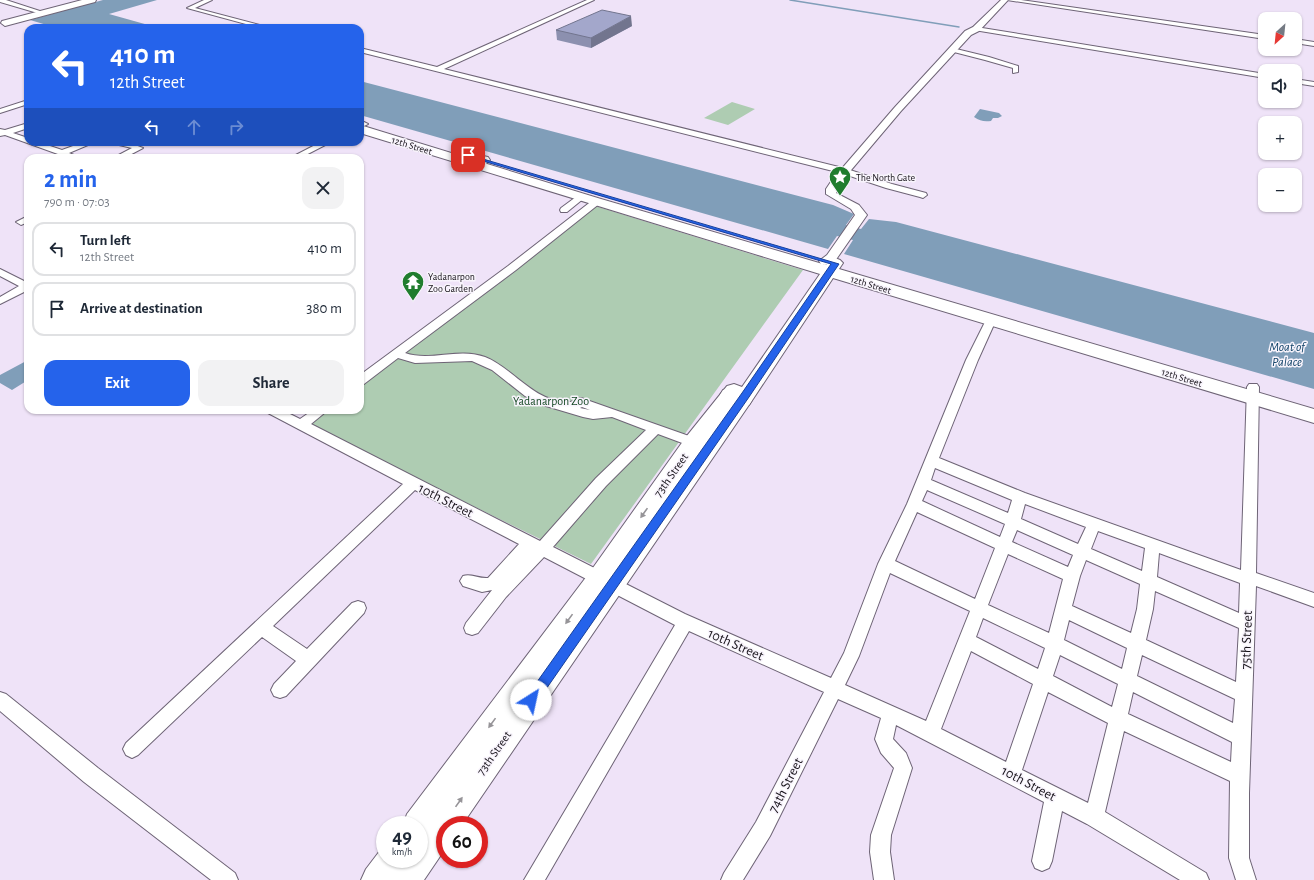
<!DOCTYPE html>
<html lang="en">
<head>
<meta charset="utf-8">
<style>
	:root { --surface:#fff; --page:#f2f2f3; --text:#1f2937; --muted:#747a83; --line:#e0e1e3; --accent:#2563eb }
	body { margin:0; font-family:"Alegreya Sans",sans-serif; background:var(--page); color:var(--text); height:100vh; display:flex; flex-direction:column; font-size:15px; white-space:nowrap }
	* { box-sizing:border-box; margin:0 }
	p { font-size:13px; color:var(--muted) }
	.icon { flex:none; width:22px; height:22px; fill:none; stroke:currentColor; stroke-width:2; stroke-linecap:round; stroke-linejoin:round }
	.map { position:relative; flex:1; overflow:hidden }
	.sheet { position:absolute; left:24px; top:154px; width:340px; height:260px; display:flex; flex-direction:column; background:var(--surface); border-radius:12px; box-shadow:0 1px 3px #0004 }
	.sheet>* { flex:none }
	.banner { position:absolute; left:24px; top:24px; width:340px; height:122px; border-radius:12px; box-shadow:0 1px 3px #0004; background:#2563eb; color:#fff; overflow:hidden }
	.needle { width:26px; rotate:207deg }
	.fabs { position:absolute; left:1258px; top:12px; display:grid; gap:8px }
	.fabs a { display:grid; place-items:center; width:44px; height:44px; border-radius:8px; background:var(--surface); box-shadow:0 1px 3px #0004; font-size:20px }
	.speed { position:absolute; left:376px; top:816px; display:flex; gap:8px; font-size:20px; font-weight:700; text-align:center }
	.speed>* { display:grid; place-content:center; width:52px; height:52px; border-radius:50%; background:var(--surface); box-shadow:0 1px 3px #0004; line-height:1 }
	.speed small { font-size:10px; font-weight:400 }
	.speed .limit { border:6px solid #d22; background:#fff; color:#111 }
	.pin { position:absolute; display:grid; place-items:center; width:34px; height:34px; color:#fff; margin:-17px; border-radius:8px; box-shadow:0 2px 6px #0006 }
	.me { position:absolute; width:44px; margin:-22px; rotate:35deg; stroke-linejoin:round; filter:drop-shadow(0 0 3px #0008) }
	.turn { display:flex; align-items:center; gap:14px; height:84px; padding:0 20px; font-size:18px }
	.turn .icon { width:52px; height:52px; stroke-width:2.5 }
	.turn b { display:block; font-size:28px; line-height:34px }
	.lanes { display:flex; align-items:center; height:38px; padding:0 20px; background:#0003; justify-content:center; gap:20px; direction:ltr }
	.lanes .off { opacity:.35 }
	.round { display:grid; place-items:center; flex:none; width:42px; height:42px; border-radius:12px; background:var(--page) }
	.head { display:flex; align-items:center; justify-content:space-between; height:68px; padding:0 20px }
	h1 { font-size:24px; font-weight:700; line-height:30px; color:var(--accent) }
	.button { display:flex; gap:8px; margin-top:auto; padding:8px 20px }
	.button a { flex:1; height:46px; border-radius:12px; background:var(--accent); color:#fff; font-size:16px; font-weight:700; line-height:46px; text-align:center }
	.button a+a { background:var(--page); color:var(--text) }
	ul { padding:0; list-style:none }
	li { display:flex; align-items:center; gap:12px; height:54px; margin:0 8px 6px; padding:0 12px; border:2px solid var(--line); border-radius:12px }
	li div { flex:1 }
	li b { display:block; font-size:15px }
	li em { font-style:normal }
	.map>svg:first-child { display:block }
	.green { fill:#aeccb2 }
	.water { fill:#809eb9 }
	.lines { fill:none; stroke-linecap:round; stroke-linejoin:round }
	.stream { stroke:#809eb9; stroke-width:1.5 }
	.minor-casing { stroke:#6e6476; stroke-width:2 }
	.tertiary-casing { stroke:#6e6476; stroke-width:2 }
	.primary-casing { stroke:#6e6476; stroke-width:2 }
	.trunk-casing { stroke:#6e6476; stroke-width:2 }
	.minor { fill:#fff; fill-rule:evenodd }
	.tertiary { fill:#fff; fill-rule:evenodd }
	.primary { fill:#fff; fill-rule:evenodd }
	.trunk { fill:#fff; fill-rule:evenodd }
	.wall { fill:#8c90af }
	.shaded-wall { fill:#72758e }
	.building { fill:#a3a7cb; stroke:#72758e }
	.oneway { fill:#969498 }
	.route { fill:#2563eb; stroke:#184099 }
	.labels { text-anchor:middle; stroke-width:3; stroke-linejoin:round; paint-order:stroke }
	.far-street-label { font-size:10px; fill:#161219; stroke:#f8f4fc }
	.far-poi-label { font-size:10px; fill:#161219; stroke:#f8f4fc; text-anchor:start }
	.park-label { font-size:12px; fill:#154824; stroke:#f8f4fc }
	.street-label { font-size:12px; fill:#161219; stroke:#f8f4fc }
	.water-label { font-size:13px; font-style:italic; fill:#0e4066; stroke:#f8f4fc }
	.near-street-label { font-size:14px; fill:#161219; stroke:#f8f4fc }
</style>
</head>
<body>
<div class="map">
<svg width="1314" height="880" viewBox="0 0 1314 880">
	<rect width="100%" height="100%" fill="#efe3f8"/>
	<path class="green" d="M732,102L755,109L728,125L704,118Z
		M595,206L803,270L591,564L308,425L327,410H360V385Z"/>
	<path class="water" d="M103,0H157L109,14L159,28H57L30,20Z
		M360,81L833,205L854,214L846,225L861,229L869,219L896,222L1314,333V389L844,254L853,240L837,236L828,249L360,115Z
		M980,109L999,113L1002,116L998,118H993L991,121C984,122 980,121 974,117Z
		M28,360V380L12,390L0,383V375Z"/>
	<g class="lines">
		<path class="stream" d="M790,0L959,27"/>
		<g class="minor-casing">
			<path id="minor" d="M0,0H6L46,13L41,14L0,2Z
				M204,0H212L195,8L271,28H261L187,8Z
				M587,0H594L444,69L847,169L892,184L926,193L927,195L923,198L920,197L886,188L841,173L360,52V48L437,67Z
				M1007,0H1021L1265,35V39Z
				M976,27L1265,74V78L974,30V28Z
				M1295,39L1314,42V46L1295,43Z
				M952,48L989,57L1018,66V72L1013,73V68L985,60L950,51L949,50Z
				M1295,79L1314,82V86L1295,83Z
				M28,100V104L0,113V109Z
				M361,122H364L368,124L360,128Z
				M28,123V128L13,133L28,138V142H38L62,150L84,142H95L69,153L81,158H69L5,135L0,136V129L5,130Z
				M119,142H127L143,148L124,158H113L132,148L119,145Z
				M321,142H331L300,158H290Z
				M580,194L584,197L583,199L567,212H561L560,210L561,208Z
				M596,199L600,202L599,204L516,270L405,353C431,362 458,347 485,357C510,366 535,402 564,401C566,401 568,402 570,402C573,402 578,399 581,398L706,442L708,445L706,448L701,450L658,434L606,486L553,547L685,614L831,678L844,653L878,564L907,504L966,360L987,318L991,317L996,320L978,360L939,458L1025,493L1241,570L1247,387L1249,384H1257L1259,387L1256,573L1314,593V607L1256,586L1249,793V858L1256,880H1236L1229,858L1230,781L1124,731L1105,812L1206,873L1209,880H1180L1087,824L1062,811L1052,861L1049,868L1042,871L1035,868L1032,861L1044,802L896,725L893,739L906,753L912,768L891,835L890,852L894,880H874L870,852L871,835L894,768L881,753L875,739L881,718L838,699L770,836L743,880H721L724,873L756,822L824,692L689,631L545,880H524L675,625L544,557L506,597L478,633L472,635L466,633L464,628L466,623L492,590L482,592L463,586L460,581L463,576C471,573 479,579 488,578L519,544L415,490L273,626L307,649L352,603L358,601L364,603L366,608L364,613L286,696L280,698L274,696L271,690L274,684L296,661L262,637L138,755L132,758L126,755L123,749L126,743L403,484L268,413L266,410H282L300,419L313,410H328L311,424L540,541L596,478L646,430L612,417L593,419L583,417L546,406L525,396L492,370L472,361L415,363L398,358L364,384L360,385V375L508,266L593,200ZM582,407L590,410L580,408ZM935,468L1012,500L1008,513L931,480ZM927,490L1005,524L1000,537L922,501ZM1025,504L1086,527L1078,544L1021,519ZM917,512L995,548L975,599L895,561ZM1017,530L1073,555L1068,567L1012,542ZM1098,531L1145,548L1142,571L1091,549ZM1159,553L1240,583L1239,613L1157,577ZM1008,554L1063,579L1049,633L988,605ZM1086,560L1140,584L1137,609L1131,633L1072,606L1080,576ZM890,573L970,611L926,721L845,685L859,656ZM1155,591L1239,628L1236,682L1146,640L1153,609ZM983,618L1045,648L1038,669L976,637ZM1069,620L1127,648L1122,669L1064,640ZM971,651L1033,684L1006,762L941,729ZM1060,655L1118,684L1112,707L1053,676ZM1142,655L1235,699L1233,723L1137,676ZM1048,692L1108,723L1088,803L1022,770ZM1133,692L1232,742L1231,762L1128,714Z
				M28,216V222L21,225L16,222Z
				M0,269L28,283V290L0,304V297L19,286L0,276Z
				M0,692L6,694L98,768L235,873L238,880H211L84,782L0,711Z"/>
		</g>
		<g class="tertiary-casing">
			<path id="tertiary" d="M1001,0H1008L979,31L971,35L901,111L841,182L836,189V193L859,205L867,215L835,261L825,265L821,264L819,261L827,255L855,215L851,209L826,194V189L832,180L895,107L965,31L973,27Z"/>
		</g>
		<g class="primary-casing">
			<path id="primary" d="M82,0H96L95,2L5,26L1,23L2,21Z
				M360,125L601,199L826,265L830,260L835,258L840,260L843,263L839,269L1314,409V423L833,278L753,399L462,825H445V849L424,880H361L366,869L382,848L385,847V859H419V825H403L407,814L590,572L686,437L727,386L734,384L742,387L820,274L360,133Z"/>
		</g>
		<g class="trunk-casing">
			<path id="trunk" d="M483,156L488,157L490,160C485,166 477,169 470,167L468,164L470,161Z
				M730,388L749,395L752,400L749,405C739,408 726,404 720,395L723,390Z"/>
		</g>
		<use href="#minor" class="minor"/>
		<use href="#tertiary" class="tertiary"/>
		<use href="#primary" class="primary"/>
		<use href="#trunk" class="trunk"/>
	</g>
	<path class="wall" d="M632,26L591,48L557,40L556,30Z"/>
	<path class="shaded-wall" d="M631,16L632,26L591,48V38Z"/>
	<path class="building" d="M602,10L631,16L591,38L556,30Z"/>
	<defs><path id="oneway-solid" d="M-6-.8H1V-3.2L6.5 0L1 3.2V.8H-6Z"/></defs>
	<g class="oneway">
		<use href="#oneway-solid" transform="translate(644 513) rotate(125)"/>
		<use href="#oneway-solid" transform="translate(569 619) rotate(126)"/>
		<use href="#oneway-solid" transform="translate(492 723) rotate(126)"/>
		<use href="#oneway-solid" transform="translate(459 802) rotate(-55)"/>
	</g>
	<path class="route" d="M466,154L839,264L749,397L535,705L531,706L527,705L525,700L527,696L742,393L831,264L466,156Z"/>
	<defs>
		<g id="sight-pin" transform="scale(1.15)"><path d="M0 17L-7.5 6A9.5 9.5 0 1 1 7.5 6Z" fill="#207d2e" stroke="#f8f4fc"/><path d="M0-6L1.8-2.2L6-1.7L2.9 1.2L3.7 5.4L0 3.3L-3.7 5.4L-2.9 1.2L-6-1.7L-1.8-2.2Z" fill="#fff"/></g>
		<g id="temple-pin" transform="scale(1.15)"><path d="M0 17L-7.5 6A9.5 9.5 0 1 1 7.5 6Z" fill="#207d2e" stroke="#f8f4fc"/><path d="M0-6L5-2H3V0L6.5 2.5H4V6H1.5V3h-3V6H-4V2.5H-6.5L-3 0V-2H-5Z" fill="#fff"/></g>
	</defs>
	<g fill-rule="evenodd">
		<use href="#sight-pin" x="840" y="177"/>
		<use href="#temple-pin" x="413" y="282"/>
	</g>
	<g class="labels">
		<g class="far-street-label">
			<text transform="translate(412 145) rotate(17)" y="4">12th Street</text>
			<text transform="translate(871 284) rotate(17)" y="4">12th Street</text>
			<text transform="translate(1182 377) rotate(17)" y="4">12th Street</text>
		</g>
		<g class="far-poi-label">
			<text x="856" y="181">The North Gate</text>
			<text x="428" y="280">Yadanarpon<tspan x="428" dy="12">Zoo Garden</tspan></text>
		</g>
		<g class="park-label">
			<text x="551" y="405">Yadanarpon Zoo</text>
		</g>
		<g class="street-label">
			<text transform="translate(671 475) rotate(-55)" y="4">73th Street</text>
			<text transform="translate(494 753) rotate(-55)" y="4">73th Street</text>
		</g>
		<g class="water-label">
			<text x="1287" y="351">Moat of<tspan x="1287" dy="15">Palace</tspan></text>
		</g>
		<g class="near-street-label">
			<text transform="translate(446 500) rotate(27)" y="5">10th Street</text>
			<text transform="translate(1246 640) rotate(-88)" y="5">75th Street</text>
			<text transform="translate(736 644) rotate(24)" y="5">10th Street</text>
			<text transform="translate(1029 783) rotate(28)" y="5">10th Street</text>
			<text transform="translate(785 785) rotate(-63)" y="5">74th Street</text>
		</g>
	</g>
</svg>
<div class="fabs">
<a><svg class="needle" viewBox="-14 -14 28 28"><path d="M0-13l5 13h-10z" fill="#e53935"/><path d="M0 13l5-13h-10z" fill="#747a83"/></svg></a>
<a><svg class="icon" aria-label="sound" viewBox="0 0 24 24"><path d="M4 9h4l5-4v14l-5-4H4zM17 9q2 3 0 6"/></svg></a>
<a>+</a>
<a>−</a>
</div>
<div class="speed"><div>49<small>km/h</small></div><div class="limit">60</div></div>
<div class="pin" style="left:468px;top:155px;background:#d93025"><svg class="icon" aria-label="arrive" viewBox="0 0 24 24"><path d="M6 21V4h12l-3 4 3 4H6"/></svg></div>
<svg class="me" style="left:531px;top:700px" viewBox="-20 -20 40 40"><circle r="19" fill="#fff"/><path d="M0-13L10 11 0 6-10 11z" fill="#2563eb"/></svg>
<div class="banner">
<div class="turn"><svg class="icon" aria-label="left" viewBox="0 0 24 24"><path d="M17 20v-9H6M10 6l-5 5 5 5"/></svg><div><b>410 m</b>12th Street</div></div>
<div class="lanes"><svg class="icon" aria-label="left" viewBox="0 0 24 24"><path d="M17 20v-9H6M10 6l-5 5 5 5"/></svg><svg class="icon off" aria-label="ahead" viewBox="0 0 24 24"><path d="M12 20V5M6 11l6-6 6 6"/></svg><svg class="icon off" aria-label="right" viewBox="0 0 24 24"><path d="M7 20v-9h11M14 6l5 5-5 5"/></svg></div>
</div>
<section class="sheet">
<div class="head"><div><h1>2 min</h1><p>790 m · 07:03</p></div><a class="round"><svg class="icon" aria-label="close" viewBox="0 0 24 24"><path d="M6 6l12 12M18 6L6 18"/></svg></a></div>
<ul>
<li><svg class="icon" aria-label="left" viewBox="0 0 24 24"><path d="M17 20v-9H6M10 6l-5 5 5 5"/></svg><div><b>Turn left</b><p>12th Street</p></div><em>410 m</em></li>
<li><svg class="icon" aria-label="arrive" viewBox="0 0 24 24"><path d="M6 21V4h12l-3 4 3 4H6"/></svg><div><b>Arrive at destination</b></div><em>380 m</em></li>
</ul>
<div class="button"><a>Exit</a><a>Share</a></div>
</section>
</div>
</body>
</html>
